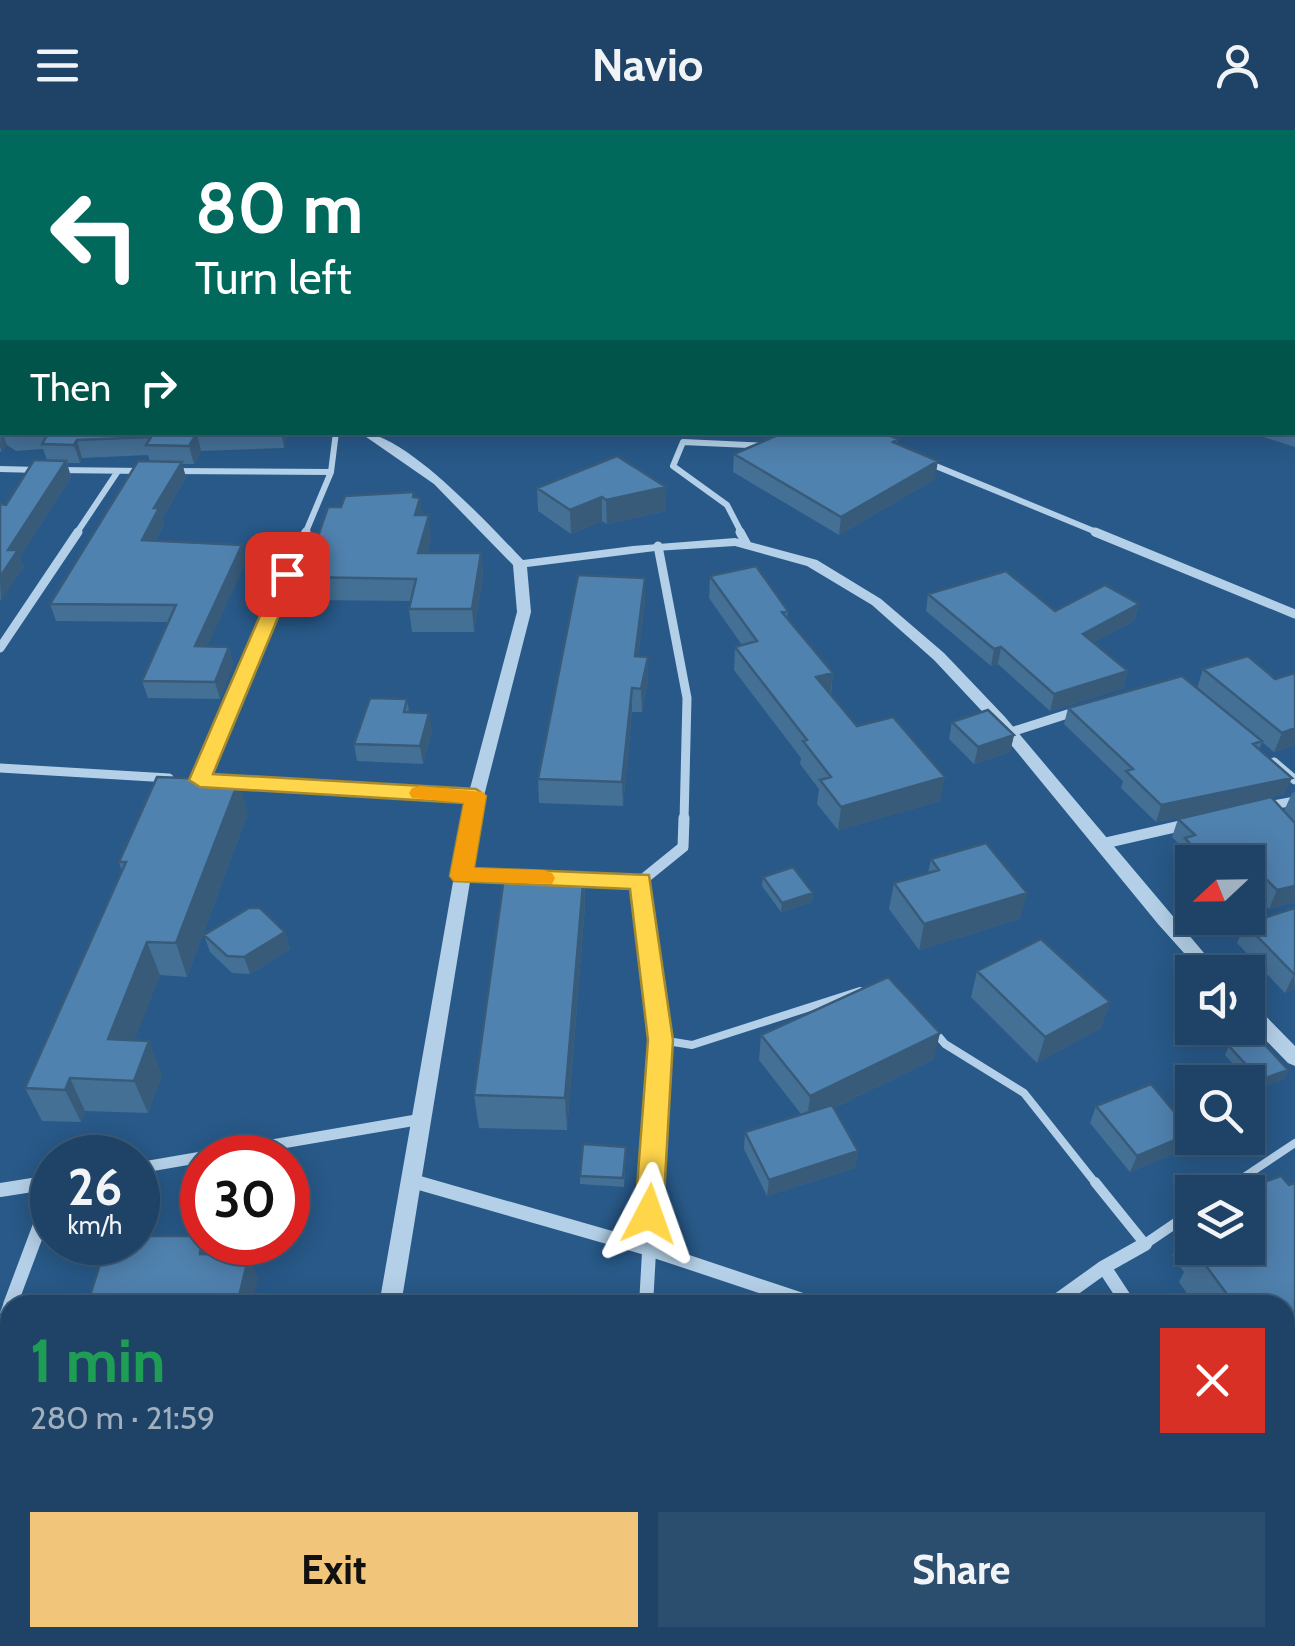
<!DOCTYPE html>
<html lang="en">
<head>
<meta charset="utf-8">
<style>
	:root { --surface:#1e4366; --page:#2b4e6f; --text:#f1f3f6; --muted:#a1b0bf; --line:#3c5c7a; --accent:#f1c57a }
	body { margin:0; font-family:Cabin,sans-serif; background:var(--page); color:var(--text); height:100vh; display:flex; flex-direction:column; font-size:38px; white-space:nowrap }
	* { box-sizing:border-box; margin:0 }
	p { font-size:32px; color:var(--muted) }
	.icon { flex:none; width:55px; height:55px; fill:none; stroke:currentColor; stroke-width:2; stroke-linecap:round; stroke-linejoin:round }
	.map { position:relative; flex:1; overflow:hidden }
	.sheet { position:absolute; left:0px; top:1165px; width:1295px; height:352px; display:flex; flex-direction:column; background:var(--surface); border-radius:30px 30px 0 0; box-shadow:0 5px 25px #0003,0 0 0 2px var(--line) }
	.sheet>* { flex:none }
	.hud { position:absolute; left:0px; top:0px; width:1295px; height:305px; box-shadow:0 5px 25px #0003,0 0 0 2px var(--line); background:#00695c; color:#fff; overflow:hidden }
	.needle { width:65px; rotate:248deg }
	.tools { position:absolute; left:1175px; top:715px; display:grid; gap:20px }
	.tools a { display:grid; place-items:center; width:90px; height:90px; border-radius:0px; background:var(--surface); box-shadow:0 5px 25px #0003,0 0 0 2px var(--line); font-size:50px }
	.speed { position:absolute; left:30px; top:1005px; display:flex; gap:20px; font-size:50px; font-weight:700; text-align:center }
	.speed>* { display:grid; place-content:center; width:130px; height:130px; border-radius:50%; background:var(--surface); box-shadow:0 5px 25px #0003,0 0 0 2px var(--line); line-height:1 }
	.speed small { font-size:25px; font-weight:400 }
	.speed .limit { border:15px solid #d22; background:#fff; color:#111 }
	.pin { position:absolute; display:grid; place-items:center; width:85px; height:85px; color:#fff; margin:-42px; border-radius:20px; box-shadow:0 5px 15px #0006 }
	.me { position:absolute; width:110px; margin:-55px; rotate:4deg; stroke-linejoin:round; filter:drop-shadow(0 0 8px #0008) }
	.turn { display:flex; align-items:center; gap:35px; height:210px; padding:0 30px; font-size:45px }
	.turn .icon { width:130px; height:130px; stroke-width:2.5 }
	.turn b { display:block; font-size:70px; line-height:85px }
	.then { display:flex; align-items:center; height:95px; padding:0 30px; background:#0003; gap:20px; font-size:38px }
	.round { display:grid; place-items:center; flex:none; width:105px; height:105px; border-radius:0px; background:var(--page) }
	.overview { display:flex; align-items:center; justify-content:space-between; height:170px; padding:0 30px }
	h1 { font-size:60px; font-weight:700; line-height:75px; color:#1e9e55 }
	.cta { display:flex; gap:20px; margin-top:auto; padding:20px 30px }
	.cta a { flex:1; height:115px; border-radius:0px; background:var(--accent); color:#111; font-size:40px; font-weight:700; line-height:115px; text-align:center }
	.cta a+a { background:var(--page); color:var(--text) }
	header { display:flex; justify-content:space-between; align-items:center; height:130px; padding:0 30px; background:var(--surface); font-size:45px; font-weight:700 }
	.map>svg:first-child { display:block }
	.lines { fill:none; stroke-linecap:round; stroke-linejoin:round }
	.service-far1 { stroke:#b4d0e8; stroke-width:8 }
	.service { stroke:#b4d0e8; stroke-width:10 }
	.minor-far4 { stroke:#b4d0e8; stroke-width:5 }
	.minor-far3 { stroke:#b4d0e8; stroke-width:6 }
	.minor-far2 { stroke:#b4d0e8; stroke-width:9 }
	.minor-far1 { stroke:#b4d0e8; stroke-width:11 }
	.minor { stroke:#b4d0e8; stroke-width:14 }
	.tertiary { fill:#b4d0e8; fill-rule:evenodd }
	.secondary { fill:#deebf7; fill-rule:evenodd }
	.wall { fill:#457096 }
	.shaded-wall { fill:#385b7a }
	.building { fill:#5082af; stroke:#385b7a; stroke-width:2.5 }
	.route { fill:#ffd54a; stroke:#a68a30; stroke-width:2.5 }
	.slow { fill:#f59e0b }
</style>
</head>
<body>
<header><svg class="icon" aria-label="menu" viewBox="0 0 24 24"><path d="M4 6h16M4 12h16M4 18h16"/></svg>Navio<svg class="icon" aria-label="person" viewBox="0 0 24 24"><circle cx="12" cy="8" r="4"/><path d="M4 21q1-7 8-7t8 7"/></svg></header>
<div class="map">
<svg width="1295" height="1516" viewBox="0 0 1295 1516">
	<rect width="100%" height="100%" fill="#285988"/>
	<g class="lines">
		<path class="service-far1" d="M934,901L945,914L1024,963L1097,1055
			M661,910L692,915L860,861
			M1232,1055L1295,1013"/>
		<path class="service" d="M1095,1052L1145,1114L1192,1082
			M1221,1062L1236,1052"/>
		<path class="minor-far4" d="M985,0L997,2
			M1047,0L1052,2
			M822,2L838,0"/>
		<path class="minor-far3" d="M926,332L1101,404
			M0,339L39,340
			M56,340L144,341
			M171,341L331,342
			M76,404L118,341
			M305,404L331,342L336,302
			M742,404L727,375L673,336L683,312L767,316"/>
		<path class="minor-far2" d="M740,402L746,413
			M1095,402L1295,484
			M658,416L687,568L684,691
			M0,518L78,402
			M1011,602L1077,581
			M1274,632L1295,650
			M0,638L169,648
			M210,651L200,650L306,402
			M227,652L476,666
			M1267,676L1295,671"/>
		<path class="minor-far1" d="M1101,714L1184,695
			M462,746L515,747
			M572,749L641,751
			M138,1038L422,989
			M412,1051L425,1055
			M35,1055L52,1052
			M653,1055L661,910L641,751L683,717L684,688"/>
		<path class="minor" d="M416,1052L646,1118L817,1175
			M0,1060L51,1052
			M1104,1137L1129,1175
			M10,1175L52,1063
			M646,1175L653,1052
			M1051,1175L1104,1137L1145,1114
			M0,1203L10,1176
			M1285,1415L1295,1430
			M644,1508V1516"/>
		<path class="tertiary" d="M0,33L2,34V40H0Z
			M0,73L2,74V91L0,90Z
			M0,262H2V268H0Z
			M359,302C405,302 490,396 523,430L633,416L735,408L817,430L881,469L944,523L1005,587L1220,842H1201L1158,794L994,594L934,530L872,475L807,436L735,416L655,421L527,437L531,482L484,666L401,1175H379L468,666L517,482L513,435L434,354Z
			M1248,873L1255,875L1295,916V936L1288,933L1248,892Z
			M318,1508H344L342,1516H316Z"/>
		<path class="secondary" d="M1292,238L1295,239V247L1292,246Z
			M1292,261L1295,262V270L1292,269Z"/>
	</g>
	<path class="wall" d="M0,0H801L808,1V2H2V5L0,4Z
		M1102,0H1295V172L1292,171V2H1107Z
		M1292,267L1295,268V317L1248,302H1292Z
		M0,271H2V302H287L284,318L201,321L194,334H182L186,348L162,388L164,394L155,411L246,432L207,516L229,517L233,534L220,569L148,568L142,551L169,492L56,491L50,474L150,331L148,325L82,328L80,333H67L71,347L20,427L24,437L0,471V374L6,375L47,330L43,319L16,321L7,315L0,322Z
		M770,302H882L898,309L897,314L935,349L839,405L733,342L734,324L778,306Z
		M617,326L666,381L607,394L602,391L571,404L538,381L537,358Z
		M415,367L420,368L422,385L431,408L427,423H481L483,445L474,502H412L409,479L411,471L308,470L304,447L341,377Z
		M710,446L788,481L787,488L833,543L831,564L857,596L940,671L838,700L817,674L819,659L800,634L801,628L734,540L735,517L742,515L709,468Z
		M928,464L1055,481L1139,474L1134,491L1094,512L1128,541L1123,558L1050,581L998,534L991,536L926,481Z
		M645,471L638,526L648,550L642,582H632L623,676L539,673L538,649Z
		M1248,526L1295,615L1274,622L1262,612L1259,619L1285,664L1271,667L1284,681L1292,663L1295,662V772L1269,779L1248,757V732H1192V742L1178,726L1182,717L1172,707L1178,689L1245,673L1156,692L1121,658L1123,651L1064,594L1068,578L1197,558L1203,539Z
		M407,569L409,582L432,600L423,634L357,631L354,614Z
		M952,592L1014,605L1010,622L974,634L949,609Z
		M248,683L187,847L160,845L134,910L162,944L148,983L85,981L81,992L42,991L25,958L122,741L119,732Z
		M931,729L1020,789L919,820L889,779L894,753L928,743Z
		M584,742L585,775L567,1000L479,998L474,965Z
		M763,747L813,763L812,772L781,782L762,756Z
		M1295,778V859L1285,863L1237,813L1245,794Z
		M285,802L290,819L250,844L232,843L210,822L204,805Z
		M977,841L1110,872L1101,898L1037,933L971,867Z
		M761,905L934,929L834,978L858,1021L855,1038L767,1066L744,1019L745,1002L801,984L759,930Z
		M1229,916L1288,940L1284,949L1256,959L1225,925Z
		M1096,976L1185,1019L1130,1042L1090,993Z
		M626,1017L624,1057L580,1054V1046Z
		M1295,1053V1291L1294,1292L1285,1280V1175H1195L1179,1152L1184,1142L1172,1125L1188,1094L1192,1092V1118H1248V1062L1239,1061L1289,1055Z
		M10,1508H274L272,1516H0Z"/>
	<path class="shaded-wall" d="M1,298L7,315L2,322L0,317Z
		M281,302H287L284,318Z
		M197,303L201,321L194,334L189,316Z
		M77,310L82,328L80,333L74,315Z
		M66,331L71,347L20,427L24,437L1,471L0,447L8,420Z
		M938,331L935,349L839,405L841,387Z
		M182,332L186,348L162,388L164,394L146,427L142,410L154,378Z
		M666,357V381L607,394L606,370Z
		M414,362L417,379L420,368L423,389L418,407L413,367Z
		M602,367V391L571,404L570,380Z
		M429,385L431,408L421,445L418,423Z
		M242,415L246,432L200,533L195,516Z
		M481,423L483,445L474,502L472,479Z
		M645,448V471L635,549V526Z
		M1139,474L1134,491L1079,520L1083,504Z
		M229,517L233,534L220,569L215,552Z
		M1001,517L998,534L991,536L994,519Z
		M648,527V550L642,582L641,559Z
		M1128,541L1123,558L1050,581L1054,564Z
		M833,543L830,566L816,547Z
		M632,558V582L623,676L622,652Z
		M429,583L432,600L423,634L420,616Z
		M1295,598V615L1274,622L1282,603Z
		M1014,605L1010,622L974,634L978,617Z
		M945,647L940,671L838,700L841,677Z
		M1292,648L1285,664L1156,692L1161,675Z
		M239,650L248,683L187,847L176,813Z
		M584,742L585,775L567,1000L565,968Z
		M1295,756V772L1269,779L1277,760Z
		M813,763L812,772L781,782L782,773Z
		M1027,763L1020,789L919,820L924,794Z
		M285,802L290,819L250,844L244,827Z
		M147,812L160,845L122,942L108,909Z
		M1294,844L1295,859L1285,863Z
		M1110,872L1101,898L1037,933L1045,907Z
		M940,903L934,929L807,991L810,966Z
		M149,911L162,944L148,983L134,951Z
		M1288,940L1284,949L1256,959L1260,950Z
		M70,948L85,981L81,992L65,960Z
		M1192,1003L1185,1019L1130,1042L1137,1026Z
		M858,1021L855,1038L767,1066L769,1050Z
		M203,1112H207L214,1130L200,1124Z
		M249,1125L258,1148L252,1175H237Z
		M262,1508H274L272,1516H261Z"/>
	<path class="building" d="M40,0H801L808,1L805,2H272L271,1L267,2H50Z
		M1130,0H1295V156L1292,155V2H1136Z
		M1292,267L1295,268V300L1292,299Z
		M0,271H2V299H0Z
		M49,302H206L197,303L189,316L146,315L151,307L77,310L74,315L42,314Z
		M785,302H882L898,309L893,312L938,331L841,387L734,324Z
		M617,326L666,357L606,370L602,367L570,380L537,358Z
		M34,330L66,331L8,420H18L0,447V374L6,375Z
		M138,331L182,332L154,378H159L142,410L242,415L195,516L229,517L215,552L142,551L176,475L50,474Z
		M414,362L413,367L420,368L415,385H429L418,423H481L472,479H409L416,449L304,447L328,377H341L345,366Z
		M756,436L788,481L782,482L833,543L816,547L857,596L893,587L945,647L841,677L820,650L831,647L803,611L807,610L735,517L757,511L710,446Z
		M1006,441L1055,481L1105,455L1139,474L1083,504L1128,541L1054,564L1001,517L994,519L928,464Z
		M578,445L645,448L635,526L648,527L641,559L632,558L622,652L538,649Z
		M1248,526L1275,549L1295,543V598L1282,603L1203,539Z
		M1182,546L1262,611L1253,614L1292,648L1161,675L1126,641L1133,639L1068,578Z
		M370,568L407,569L404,582L429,583L420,616L354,614Z
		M988,580L1014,605L978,617L952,592Z
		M157,647L239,650L176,813L147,812L108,909L149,911L134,951L70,948L65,960L25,958L126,732H119Z
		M1271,667L1295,693V756L1277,760L1252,735L1248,737V732H1207L1185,708L1195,705L1178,689Z
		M986,713L1027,763L924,794L894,753L939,740L931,729Z
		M793,737L813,763L782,773L763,747Z
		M505,740L584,742L565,968L474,965Z
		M249,778H260L285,802L244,827L227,826L204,805Z
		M1295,778V844H1294L1245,794Z
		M1041,809L1110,872L1045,907L977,841Z
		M888,847L940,903L810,966L761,905Z
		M1257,906L1288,940L1260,950L1229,916Z
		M1151,954L1192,1003L1137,1026L1096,976Z
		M832,975L858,1021L769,1050L745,1002Z
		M583,1014L626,1017L623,1048L580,1046Z
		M1281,1046L1289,1055L1295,1053V1236L1291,1230L1285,1233V1175H1235L1195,1121L1206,1118H1248V1062L1239,1061Z
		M138,1106H202L200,1124L249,1125L237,1175H87L107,1112H138Z
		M571,1164V1175H491V1165Z
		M0,1432H10V1508H262L261,1516H95L96,1512L35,1511L33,1516H0Z
		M432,1508H590V1516H431Z
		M776,1508H917L916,1516H775Z"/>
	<path class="route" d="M287,439L296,444L213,644L476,659L486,666L474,738L649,745L673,910L663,1084L659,1092L649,1096L639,1092L635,1084L648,910L630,759L454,751L450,746L464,673L200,657L189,650L278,444Z"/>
	<path class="slow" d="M420,656L483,662L486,666L474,738L544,740L552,743L555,748L552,754L454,751L450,746L464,673L412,668L409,663L412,658Z"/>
</svg>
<div class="tools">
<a><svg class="needle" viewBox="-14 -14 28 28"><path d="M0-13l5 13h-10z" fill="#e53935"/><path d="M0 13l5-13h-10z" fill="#a1b0bf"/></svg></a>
<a><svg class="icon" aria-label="sound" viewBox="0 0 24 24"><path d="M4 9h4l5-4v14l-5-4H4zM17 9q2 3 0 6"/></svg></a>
<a><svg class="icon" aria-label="search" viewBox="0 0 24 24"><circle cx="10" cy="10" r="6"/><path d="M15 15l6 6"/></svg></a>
<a><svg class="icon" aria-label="layers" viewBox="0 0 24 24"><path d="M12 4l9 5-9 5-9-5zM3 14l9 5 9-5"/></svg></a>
</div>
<div class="speed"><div>26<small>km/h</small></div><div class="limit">30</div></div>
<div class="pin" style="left:287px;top:444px;background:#d93025"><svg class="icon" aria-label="arrive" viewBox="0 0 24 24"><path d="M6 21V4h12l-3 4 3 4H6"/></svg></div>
<svg class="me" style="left:649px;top:1084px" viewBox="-20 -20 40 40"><path d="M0-17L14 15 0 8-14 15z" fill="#ffd54a" stroke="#fff" stroke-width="4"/></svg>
<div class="hud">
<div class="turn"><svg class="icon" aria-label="left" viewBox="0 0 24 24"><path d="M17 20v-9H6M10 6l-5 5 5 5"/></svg><div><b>80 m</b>Turn left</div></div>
<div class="then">Then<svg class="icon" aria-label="right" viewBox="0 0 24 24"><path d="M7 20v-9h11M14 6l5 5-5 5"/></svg></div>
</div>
<section class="sheet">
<div class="overview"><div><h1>1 min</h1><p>280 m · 21:59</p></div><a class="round" style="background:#d93025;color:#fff"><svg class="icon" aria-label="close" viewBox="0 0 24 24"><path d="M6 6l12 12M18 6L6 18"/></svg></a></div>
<div class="cta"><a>Exit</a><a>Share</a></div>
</section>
</div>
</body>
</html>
